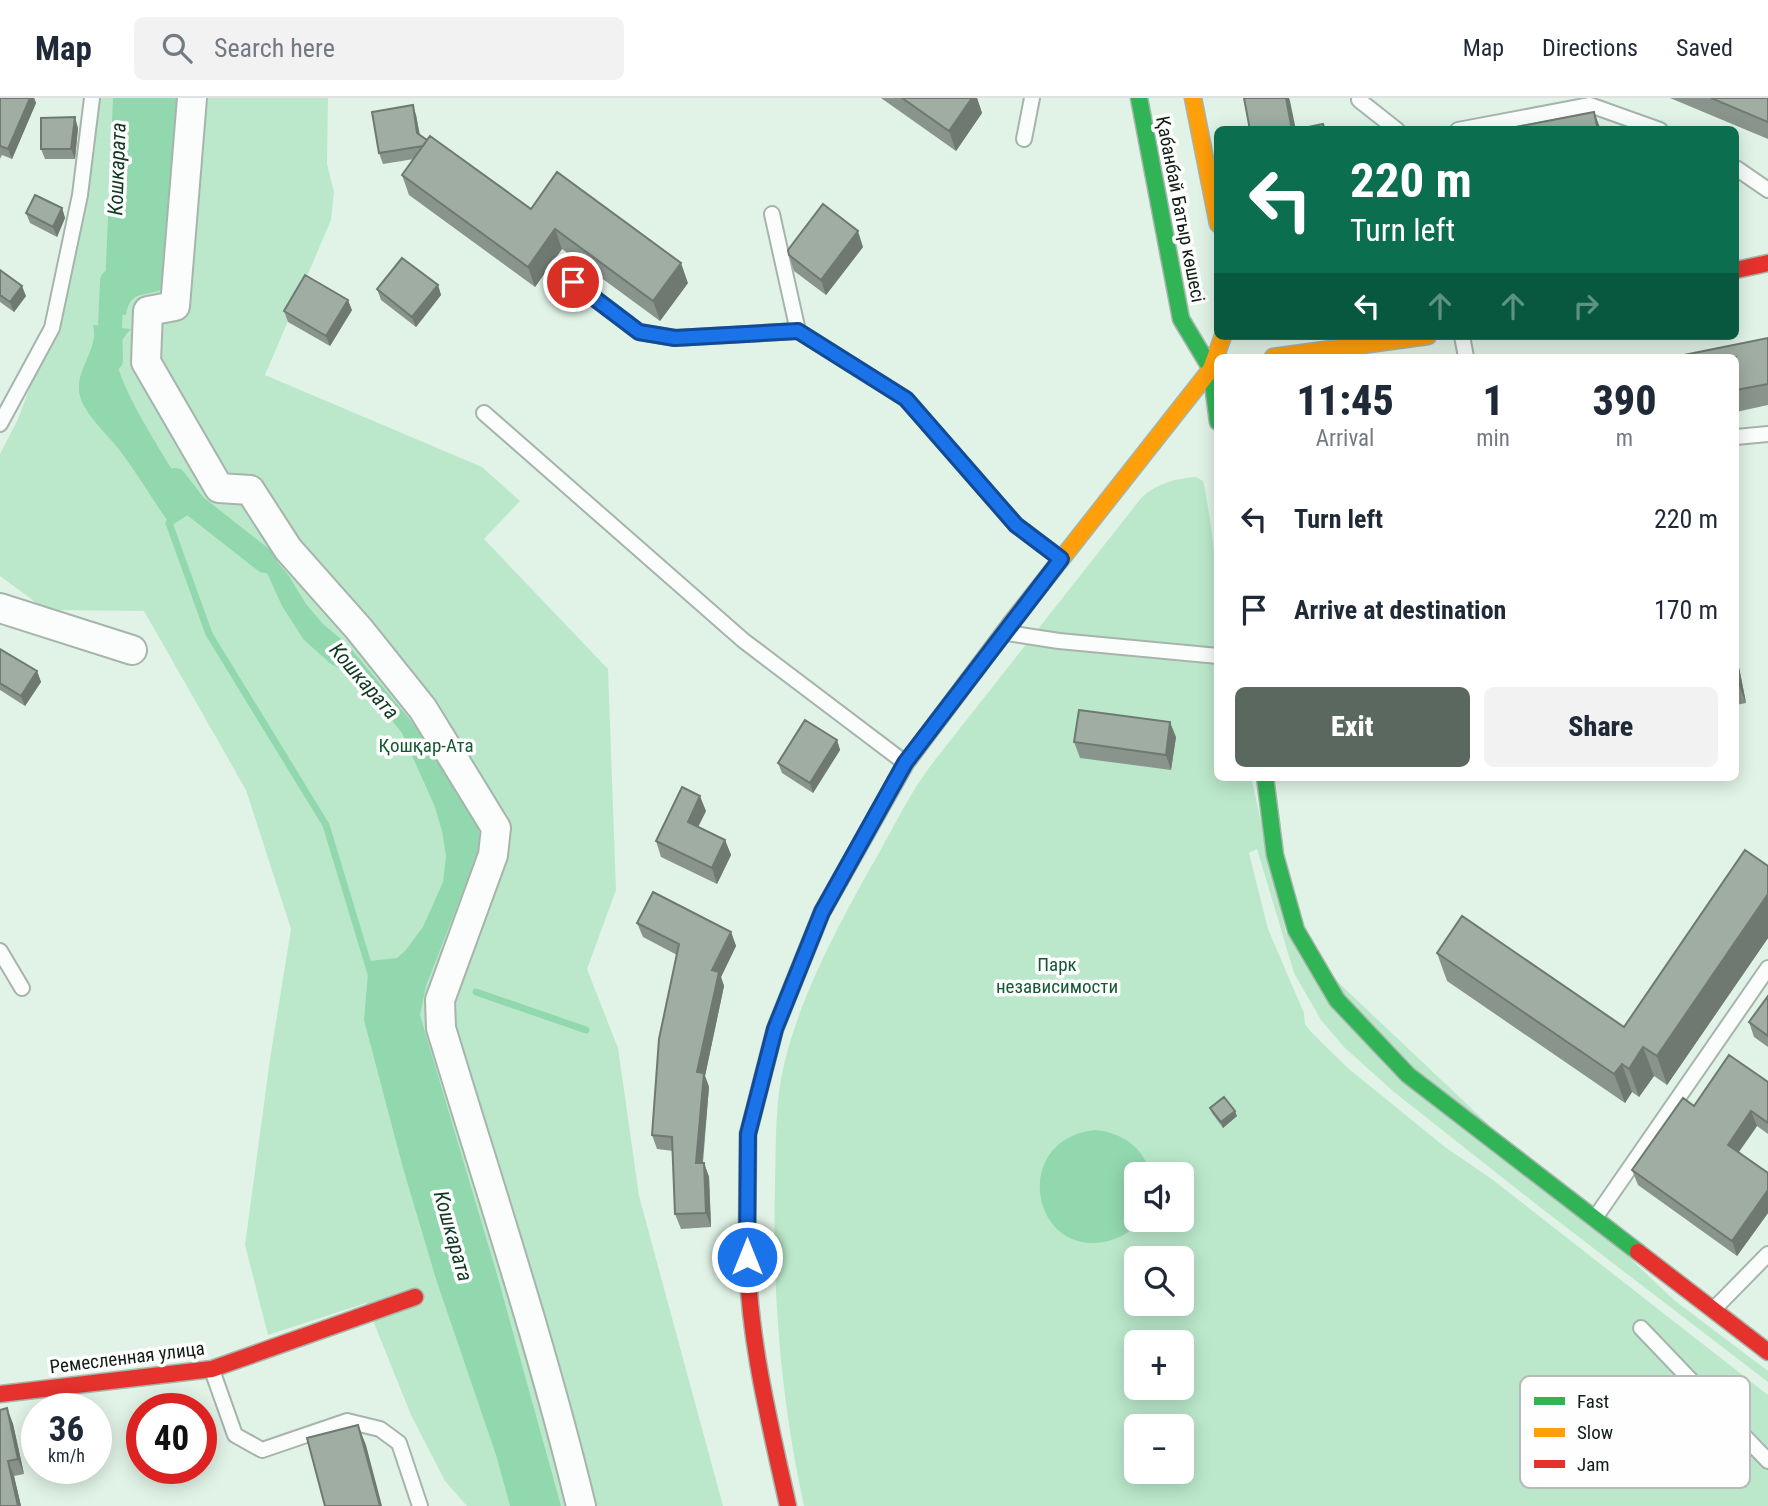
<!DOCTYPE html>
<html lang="en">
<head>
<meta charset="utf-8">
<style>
	:root { --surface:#fff; --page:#f2f2f3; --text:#1f2937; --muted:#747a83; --line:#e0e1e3; --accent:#5a685f }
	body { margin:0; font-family:"Roboto Condensed",sans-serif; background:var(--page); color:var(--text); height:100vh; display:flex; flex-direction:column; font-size:26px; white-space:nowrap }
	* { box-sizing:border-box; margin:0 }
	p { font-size:23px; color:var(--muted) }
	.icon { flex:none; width:38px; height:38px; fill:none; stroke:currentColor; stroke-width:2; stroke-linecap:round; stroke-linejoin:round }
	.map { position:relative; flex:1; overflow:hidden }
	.panel { position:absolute; left:1214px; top:256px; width:525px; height:427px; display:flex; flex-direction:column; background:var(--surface); border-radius:10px; box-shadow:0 4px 18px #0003 }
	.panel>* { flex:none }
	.hud { position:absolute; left:1214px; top:28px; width:525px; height:214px; border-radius:10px; box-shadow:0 4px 18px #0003; background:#0b6e4f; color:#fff; overflow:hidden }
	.fabs { position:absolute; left:1124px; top:1064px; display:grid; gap:14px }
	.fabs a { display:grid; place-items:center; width:70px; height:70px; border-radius:10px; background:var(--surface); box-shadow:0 4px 18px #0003; font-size:35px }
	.speed { position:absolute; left:21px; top:1295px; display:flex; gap:14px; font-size:35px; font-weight:700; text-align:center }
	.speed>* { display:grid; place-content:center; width:91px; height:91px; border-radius:50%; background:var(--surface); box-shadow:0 4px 18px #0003; line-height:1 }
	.speed small { font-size:18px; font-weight:400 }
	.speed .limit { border:10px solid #d22; background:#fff; color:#111 }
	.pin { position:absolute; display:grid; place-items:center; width:60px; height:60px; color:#fff; margin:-30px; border:4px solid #fff; border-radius:50%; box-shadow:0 2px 7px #0007 }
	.me { position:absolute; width:77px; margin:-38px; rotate:0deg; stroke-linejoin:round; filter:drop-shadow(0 0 5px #0008) }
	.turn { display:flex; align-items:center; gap:24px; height:147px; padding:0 21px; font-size:32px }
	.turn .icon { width:91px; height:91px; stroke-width:2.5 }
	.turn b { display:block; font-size:49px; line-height:60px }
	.lanes { display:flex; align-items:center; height:66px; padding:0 21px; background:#0003; justify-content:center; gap:35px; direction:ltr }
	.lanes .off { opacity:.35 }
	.eta { display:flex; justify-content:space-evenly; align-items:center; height:119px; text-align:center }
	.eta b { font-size:42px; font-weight:800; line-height:49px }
	.button { display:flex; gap:14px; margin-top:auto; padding:14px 21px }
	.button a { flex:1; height:80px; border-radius:10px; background:var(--accent); color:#fff; font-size:28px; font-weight:800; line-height:80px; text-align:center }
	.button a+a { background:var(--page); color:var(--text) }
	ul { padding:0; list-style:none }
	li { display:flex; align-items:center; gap:21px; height:91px; padding:0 21px }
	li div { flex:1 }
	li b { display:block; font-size:26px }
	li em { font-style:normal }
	header { display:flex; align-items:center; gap:42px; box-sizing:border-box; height:98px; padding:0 35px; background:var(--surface); border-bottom:2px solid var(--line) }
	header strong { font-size:33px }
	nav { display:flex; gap:38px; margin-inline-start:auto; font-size:24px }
	.search { width:490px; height:63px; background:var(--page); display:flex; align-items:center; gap:18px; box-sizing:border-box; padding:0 24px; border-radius:10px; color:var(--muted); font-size:26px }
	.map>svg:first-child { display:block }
	.green { fill:#bbe8cb; fill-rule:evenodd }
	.water { fill:#92d8ae }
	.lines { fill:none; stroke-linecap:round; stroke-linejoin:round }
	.stream { stroke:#92d8ae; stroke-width:7 }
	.canal { stroke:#92d8ae; stroke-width:24 }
	.lane-casing { stroke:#a6b4ab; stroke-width:18 }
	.street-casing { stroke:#a6b4ab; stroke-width:32 }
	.fast-casing { stroke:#a6b4ab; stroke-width:19 }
	.slow-casing { stroke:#a6b4ab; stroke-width:19 }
	.jam-casing { stroke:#a6b4ab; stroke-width:19 }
	.lane { stroke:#fafdfb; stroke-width:14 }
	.street { stroke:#fafdfb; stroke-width:28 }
	.fast { stroke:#30b455; stroke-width:16 }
	.slow { stroke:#ff9f0a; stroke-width:16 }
	.jam { stroke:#e5322d; stroke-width:16 }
	.wall { fill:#89958c }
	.shaded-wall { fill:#6f7972 }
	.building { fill:#9fada3; stroke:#6f7972; stroke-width:2 }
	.route-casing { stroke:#114b97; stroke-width:18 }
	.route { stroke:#1a73e8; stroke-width:12 }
	.labels { text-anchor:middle; stroke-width:7; stroke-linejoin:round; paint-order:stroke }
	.street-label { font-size:19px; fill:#121d16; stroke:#fefefe }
	.park-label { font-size:19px; fill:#135935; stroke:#fefefe }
	.water-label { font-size:21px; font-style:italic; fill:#113923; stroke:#fefefe }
	.key { fill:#fefefe; stroke:#b7bab8; stroke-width:2 }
	.key-label { font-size:19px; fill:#121d16 }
</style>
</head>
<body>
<header>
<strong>Map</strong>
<div class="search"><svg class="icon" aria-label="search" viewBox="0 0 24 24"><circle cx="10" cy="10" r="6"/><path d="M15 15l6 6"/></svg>Search here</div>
<nav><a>Map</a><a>Directions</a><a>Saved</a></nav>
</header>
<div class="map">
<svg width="1768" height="1408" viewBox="0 0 1768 1408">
	<rect width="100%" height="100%" fill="#e1f3e7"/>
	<path class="green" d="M92,0H328L327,66L334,94L331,122L265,277L482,369L520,403L484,441L608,571L616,792L587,871L618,950L639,1098L723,1408H467L445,1383L411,1317L366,1205L268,1237L245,1147L270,961L291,831L246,692L144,513L46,512L0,478V356L18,321L52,230Z
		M1196,379L1203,383C1224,480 1218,580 1218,679H1251L1286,835L1674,1202L1768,1273V1284L1541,1110L1394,994L1345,950L1321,922L1294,875L1257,751L1249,755L1268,831L1304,915L1305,926L1312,935L1349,971L1445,1049L1493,1082L1768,1297V1408H804C781,1303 772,1195 775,1087C776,1052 775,1016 781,981C795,905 842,820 880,753C896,724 911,694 931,667L1142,399C1156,386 1177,380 1196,379ZM1136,1076H1181V1122H1136ZM1136,1160H1181V1206H1136ZM1136,1244H1181V1290H1136ZM1136,1328H1181V1374H1136Z"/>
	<path class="water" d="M113,0H179L161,192C141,199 130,193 126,217L104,214Z
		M93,227L131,231C123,240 117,247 117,260C116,287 178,380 195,408L169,425C153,402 138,377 121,354C110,339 84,316 80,298C73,273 100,251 93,227Z
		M249,439L267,451L289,478L306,506L323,526L348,547L412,624L472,712L479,734V752L426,888L420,917L496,1173L561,1408H510L497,1360L436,1181L403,1070L364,922L369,863L397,860L405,853L423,829L443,784L446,758L442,733L435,709L402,635L357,579L331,566L304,542L282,508L267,475L234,444Z
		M1095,1032C1121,1034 1144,1049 1150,1076H1136V1122H1141C1131,1134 1119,1141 1104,1144C1030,1157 1011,1041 1095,1032Z"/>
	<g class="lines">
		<path class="stream" d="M195,408L169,425L209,536L326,727L372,879
			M476,894L586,932"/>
		<path class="canal" d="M111,262L110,229L112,183
			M175,382L195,408L265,463"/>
		<g class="lane-casing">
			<path id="lane" d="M1359,2L1397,32
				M1458,32L1590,7L1660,32
				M1024,41L1032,0
				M1736,70L1768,92
				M772,116L798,233L906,301L1016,427L1060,460
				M573,184L639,234L675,240L798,233
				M1462,238L1466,259
				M484,315L744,543L904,664
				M0,326L52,230L80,97L92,0
				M1736,339L1768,336
				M1007,535L1059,543L1218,558
				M0,853L22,890
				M1595,1120L1768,870
				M1714,1211L1768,1156
				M1641,1230L1768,1363
				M212,1272L235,1337L262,1352L347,1323L380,1331L399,1345L420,1408"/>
		</g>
		<g class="street-casing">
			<path id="street" d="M192,0L175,208L148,213L146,264L219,390L250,392L288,451L359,531L423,611L496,730L493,757L440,902L441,930C489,1089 542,1247 581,1408
				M0,510L132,552"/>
		</g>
		<g class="fast-casing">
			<path id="fast" d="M1139,0L1181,221L1211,271L1218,324
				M1265,679L1275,757L1296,832L1337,902L1408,977L1638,1154
				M747,1146L748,1036L775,931L822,814L906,665L1011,525"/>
		</g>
		<g class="slow-casing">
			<path id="slow" d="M1193,0L1218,126
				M1273,259L1428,238
				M1011,525L1211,271L1223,238"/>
		</g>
		<g class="jam-casing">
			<path id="jam" d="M1736,172L1768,165
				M747,1146C747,1235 769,1322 788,1408
				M1638,1154L1768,1254
				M0,1296L212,1271L415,1199"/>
		</g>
		<use href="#lane" class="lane"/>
		<use href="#street" class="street"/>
		<use href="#fast" class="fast"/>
		<use href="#slow" class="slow"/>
		<use href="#jam" class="jam"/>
	</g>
	<path class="wall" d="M0,0H34L36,5L12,61L2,57L0,61Z
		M881,0H977L982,15L956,53Z
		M1670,0H1768V41Z
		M416,17L420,37L531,111L688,185L660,223L562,151L535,189L409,97L402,77L414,61L383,66L379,55Z
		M78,30L75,61H45L41,51Z
		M62,110L65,120L57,139L30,125L26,115Z
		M863,149L826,197L794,173L789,157Z
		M0,172L26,198L14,214L0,204Z
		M438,187L441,197L416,229L381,202L377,191Z
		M352,212L330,248L288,224L284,213Z
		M1768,240V307L1736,314V259Z
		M0,551L37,573L41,584L25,608L0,592Z
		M1736,554L1746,605L1736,607Z
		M1176,639L1171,672L1080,660L1074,644Z
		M837,642L840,652L813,695L782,675L778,665Z
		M706,713L698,729L725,742L731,757L717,786L661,759L656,743Z
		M1768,768V840L1667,987L1654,978L1639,999L1632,994L1625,1005L1447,883L1437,855L1624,929Z
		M637,825L731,834L736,848L721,879L724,888L705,978L709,989L703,1065H704L709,1079L711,1129L681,1131L675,1116L673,1053L657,1051L652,1037L677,857L643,839Z
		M1768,898V949L1754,939L1749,924Z
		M1768,984V1036L1757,1028L1739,1054L1768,1075V1115L1737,1158L1638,1087L1632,1072Z
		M1210,1010L1237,1018L1223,1030L1212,1015Z
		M7,1310L13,1326L24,1376L14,1378L21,1408H0Z"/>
	<path class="shaded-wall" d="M30,0H34L36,5L12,61L8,51Z
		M972,0H977L982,15L956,53L949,33Z
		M1286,0H1289L1290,3L1296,32H1292Z
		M413,7L416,17L421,46L417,35Z
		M1594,14L1601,32H1598Z
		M75,19L78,30L75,61L71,51Z
		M62,110L65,120L57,139L53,129Z
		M555,131L562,151L535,189L528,169Z
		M858,133L863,149L826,197L821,182Z
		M681,165L688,185L660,223L653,203Z
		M438,187L441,197L416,229L412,219Z
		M22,188L26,198L14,214L10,204Z
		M348,202L352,212L330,248L326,238Z
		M1736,554L1746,605L1738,585L1736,572Z
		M37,573L41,584L25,608L21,598Z
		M1170,624L1176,639L1171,672L1166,657Z
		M837,642L840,652L813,695L810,685Z
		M700,698L706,713L693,739L688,724Z
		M725,742L731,757L717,786L712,770Z
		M1768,796V840L1667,987L1657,958Z
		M731,834L736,848L721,879L724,888L705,978L709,989L701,1079L696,1065L697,974L712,872Z
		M1643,949L1654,978L1639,999L1629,971Z
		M1622,966L1632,994L1625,1005L1614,976Z
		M1235,1013L1237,1018L1223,1030L1221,1024Z
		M1751,1013L1757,1028L1733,1062L1728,1047Z
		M704,1065L709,1079L711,1129L706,1115Z
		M1768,1092V1115L1737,1158L1732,1143Z
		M7,1310L13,1326L24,1376L18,1361Z
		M358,1327L366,1347L382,1408H380Z
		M8,1363L14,1378L21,1408H18Z"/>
	<path class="building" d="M0,0H30L8,51L0,48Z
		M902,0H972L949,33Z
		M1244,0H1286L1292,32H1250Z
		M1711,0H1768V24Z
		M413,7L417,35L427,42L423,48L379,55L372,14Z
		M1594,14L1598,32H1500Z
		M75,19L71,51H41V20Z
		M1323,26L1325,32H1294Z
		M430,38L531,111L557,74L681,165L653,203L555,131L528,169L402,77Z
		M35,97L62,110L53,129L26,115Z
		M823,106L858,133L821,182L789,157L788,152Z
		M402,160L438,187L412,219L377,191Z
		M0,172L22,188L10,204L0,197Z
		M305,177L348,202L326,238L284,213Z
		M1768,240V286L1736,292V259H1674Z
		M0,551L37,573L21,598L0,585Z
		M1736,572L1738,585H1736Z
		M1079,612L1170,624L1166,657L1074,644Z
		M805,622L837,642L810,685L778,665Z
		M682,689L700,698L688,724L725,742L712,770L656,743Z
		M1745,752L1768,768V796L1657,958L1643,949L1629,971L1622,966L1614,976L1437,855L1462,818L1624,929Z
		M653,794L731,834L712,872L719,874L697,974L704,975L696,1065H704L706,1115L675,1116L672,1039L652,1037L659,941L679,846L637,825Z
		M1768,898V938L1749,924Z
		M1729,957L1768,984V1025L1751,1013L1728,1047L1768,1075V1092L1732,1143L1632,1072L1683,1000L1694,1008Z
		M1224,999L1235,1013L1221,1024L1210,1010Z
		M7,1310L18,1361L8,1363L18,1408H0V1312Z
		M358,1327L380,1408H325L307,1340Z"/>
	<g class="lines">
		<g class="route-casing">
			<path id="route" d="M573,184L639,234L675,240L798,233L906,301L1016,427L1061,461L905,665L822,814L775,931L748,1036L747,1159"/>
		</g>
		<use href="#route" class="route"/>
	</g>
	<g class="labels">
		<g class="street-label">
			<text transform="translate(1181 111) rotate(79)" y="7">Қабанбай Батыр көшесі</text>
			<text transform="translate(127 1259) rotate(-7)" y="7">Ремесленная улица</text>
		</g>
		<g class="park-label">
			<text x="426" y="654">Қошқар-Ата</text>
			<text x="1057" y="873">Парк<tspan x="1057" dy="22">независимости</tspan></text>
		</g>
		<g class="water-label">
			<text transform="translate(117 71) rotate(-88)" y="7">Кошкарата</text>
			<text transform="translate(364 583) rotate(49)" y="7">Кошкарата</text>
			<text transform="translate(453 1138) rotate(74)" y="7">Кошкарата</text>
		</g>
	</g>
	<rect x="1520" y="1278" width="230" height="112" rx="10" class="key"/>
	<rect x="1534" y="1299" width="31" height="8" fill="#30b455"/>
	<rect x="1534" y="1330" width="31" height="9" fill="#ff9f0a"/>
	<rect x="1534" y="1362" width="31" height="8" fill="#e5322d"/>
	<g class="key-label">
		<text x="1577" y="1310">Fast</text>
		<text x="1577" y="1341">Slow</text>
		<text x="1577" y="1373">Jam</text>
	</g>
</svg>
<div class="fabs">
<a><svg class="icon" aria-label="sound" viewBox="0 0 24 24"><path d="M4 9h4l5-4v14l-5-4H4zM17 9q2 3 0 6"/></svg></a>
<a><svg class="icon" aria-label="search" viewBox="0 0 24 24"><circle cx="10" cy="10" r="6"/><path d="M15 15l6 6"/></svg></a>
<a>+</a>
<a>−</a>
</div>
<div class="speed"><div>36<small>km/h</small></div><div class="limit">40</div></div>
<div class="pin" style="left:573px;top:184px;background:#d93025"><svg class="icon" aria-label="arrive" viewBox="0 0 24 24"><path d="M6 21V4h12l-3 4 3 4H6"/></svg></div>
<svg class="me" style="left:747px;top:1159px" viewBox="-20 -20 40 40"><circle r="17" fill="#1a73e8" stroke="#fff" stroke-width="3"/><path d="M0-11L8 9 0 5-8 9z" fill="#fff"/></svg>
<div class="hud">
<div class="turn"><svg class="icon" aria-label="left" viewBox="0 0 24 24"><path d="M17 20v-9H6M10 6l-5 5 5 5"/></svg><div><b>220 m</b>Turn left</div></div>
<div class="lanes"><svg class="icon" aria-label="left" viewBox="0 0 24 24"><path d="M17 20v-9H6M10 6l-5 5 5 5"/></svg><svg class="icon off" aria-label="ahead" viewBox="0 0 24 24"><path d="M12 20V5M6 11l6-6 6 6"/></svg><svg class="icon off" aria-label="ahead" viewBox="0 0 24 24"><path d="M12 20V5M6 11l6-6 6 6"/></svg><svg class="icon off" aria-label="right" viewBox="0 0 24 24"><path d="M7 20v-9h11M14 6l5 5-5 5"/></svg></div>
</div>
<section class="panel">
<div class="eta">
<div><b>11:45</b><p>Arrival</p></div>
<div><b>1</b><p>min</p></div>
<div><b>390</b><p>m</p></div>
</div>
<ul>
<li><svg class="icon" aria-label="left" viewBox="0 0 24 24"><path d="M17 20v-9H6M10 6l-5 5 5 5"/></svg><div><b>Turn left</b></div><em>220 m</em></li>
<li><svg class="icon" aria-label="arrive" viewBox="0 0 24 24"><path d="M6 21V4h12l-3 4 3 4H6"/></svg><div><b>Arrive at destination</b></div><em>170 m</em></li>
</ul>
<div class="button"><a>Exit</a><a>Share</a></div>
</section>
</div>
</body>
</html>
